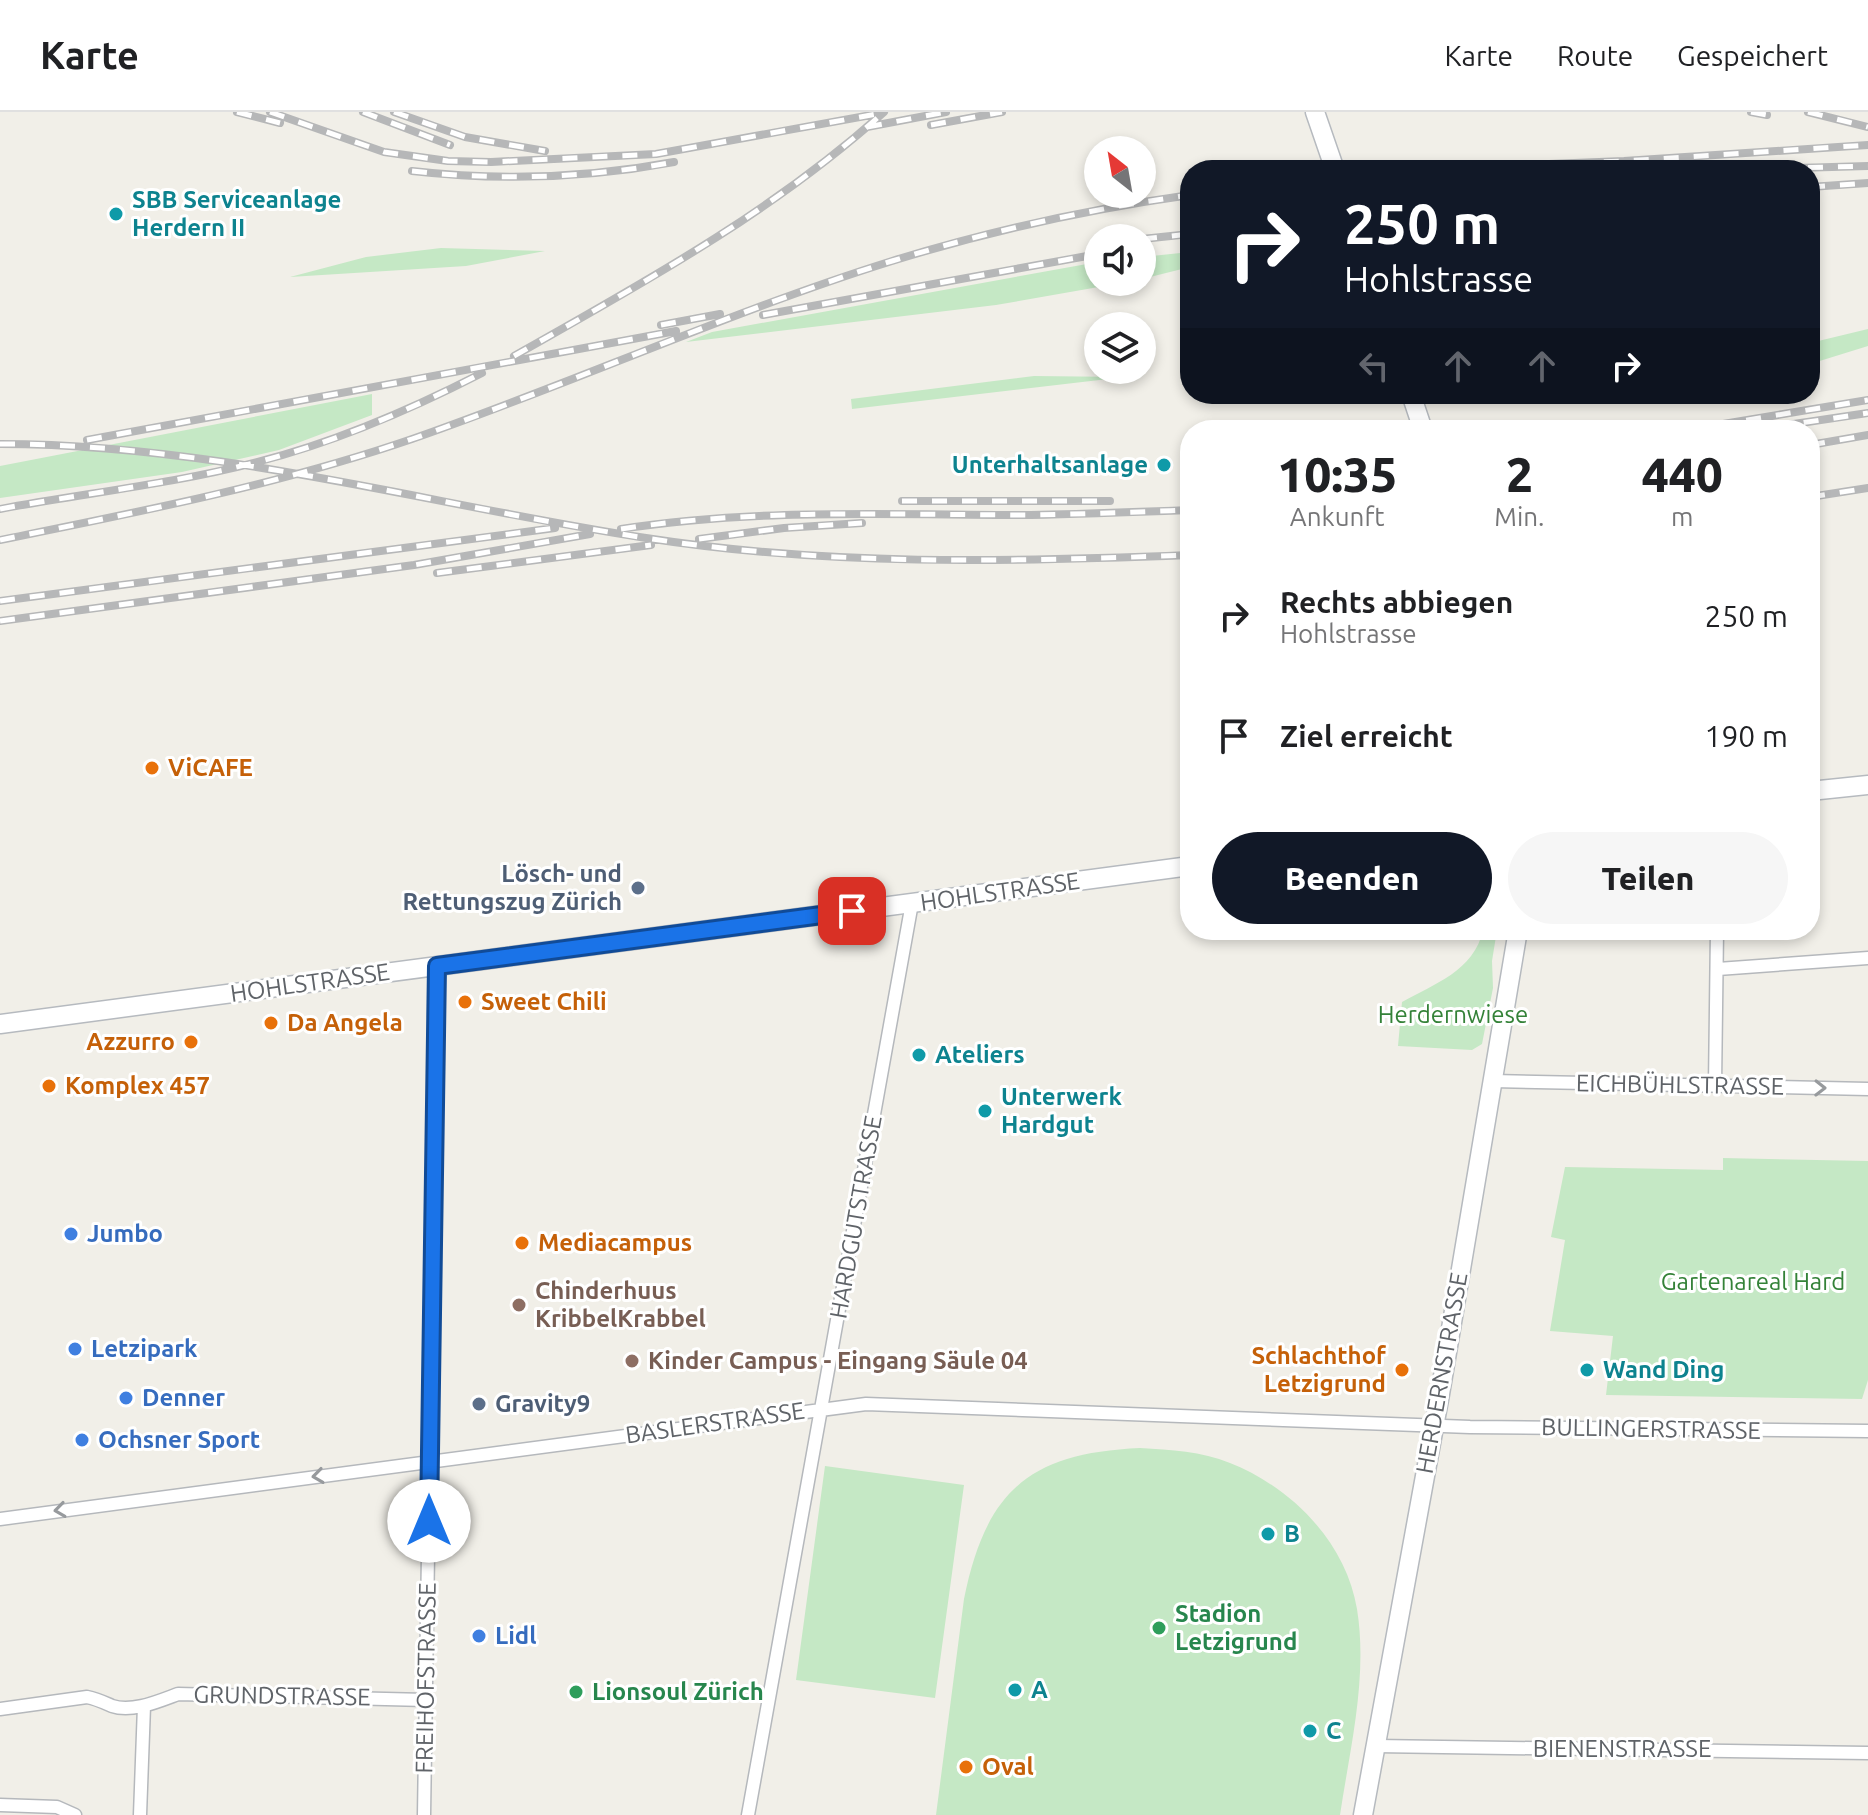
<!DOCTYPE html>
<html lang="de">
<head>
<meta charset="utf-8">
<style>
	:root { --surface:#fff; --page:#f6f6f6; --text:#202124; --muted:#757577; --line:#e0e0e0; --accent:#111827 }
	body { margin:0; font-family:Ubuntu,sans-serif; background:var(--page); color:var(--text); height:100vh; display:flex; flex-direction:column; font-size:30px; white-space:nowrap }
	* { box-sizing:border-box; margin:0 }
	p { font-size:26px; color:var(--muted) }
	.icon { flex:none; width:44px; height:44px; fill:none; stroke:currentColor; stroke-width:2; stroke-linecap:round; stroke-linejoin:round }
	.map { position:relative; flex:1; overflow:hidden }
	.sheet { position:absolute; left:1180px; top:308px; width:640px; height:520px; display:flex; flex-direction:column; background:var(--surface); border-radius:32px; box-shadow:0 4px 12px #0003 }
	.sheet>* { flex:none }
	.hud { position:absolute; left:1180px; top:48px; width:640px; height:244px; border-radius:32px; box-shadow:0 4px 12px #0003; background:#111827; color:#fff; overflow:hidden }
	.needle { width:52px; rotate:329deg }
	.tools { position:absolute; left:1084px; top:24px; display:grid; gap:16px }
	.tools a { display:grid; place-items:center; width:72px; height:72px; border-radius:50%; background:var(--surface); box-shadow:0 4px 12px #0003; font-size:40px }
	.pin { position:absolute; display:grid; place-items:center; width:68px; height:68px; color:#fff; margin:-34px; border-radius:16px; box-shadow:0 4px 12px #0006 }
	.me { position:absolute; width:88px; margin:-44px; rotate:0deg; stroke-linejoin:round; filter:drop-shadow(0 0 6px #0008) }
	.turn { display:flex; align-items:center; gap:28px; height:168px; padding:0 32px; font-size:36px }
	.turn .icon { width:104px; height:104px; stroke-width:2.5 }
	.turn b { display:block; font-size:56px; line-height:68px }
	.lanes { display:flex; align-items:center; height:76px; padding:0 32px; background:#0003; justify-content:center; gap:40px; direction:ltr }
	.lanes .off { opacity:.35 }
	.eta { display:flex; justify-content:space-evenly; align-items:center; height:136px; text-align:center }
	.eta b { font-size:48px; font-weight:800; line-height:56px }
	.button { display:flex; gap:16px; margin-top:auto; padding:16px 32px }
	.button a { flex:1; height:92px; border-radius:48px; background:var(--accent); color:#fff; font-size:32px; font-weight:800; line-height:92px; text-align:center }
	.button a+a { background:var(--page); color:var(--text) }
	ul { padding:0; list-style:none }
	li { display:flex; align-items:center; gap:24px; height:120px; padding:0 32px }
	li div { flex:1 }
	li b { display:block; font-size:30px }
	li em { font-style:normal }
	header { display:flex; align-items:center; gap:48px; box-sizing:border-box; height:112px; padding:0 40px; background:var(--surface); border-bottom:2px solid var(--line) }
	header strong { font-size:38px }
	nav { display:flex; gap:44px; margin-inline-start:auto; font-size:28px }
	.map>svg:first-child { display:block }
	.green { fill:#c5e8c5 }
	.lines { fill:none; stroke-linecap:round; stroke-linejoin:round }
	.street-casing { stroke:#b5b8bc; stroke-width:15 }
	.secondary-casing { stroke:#b6babf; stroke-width:21 }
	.street { stroke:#fff; stroke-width:12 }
	.secondary { stroke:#fff; stroke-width:18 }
	.rail-casing { stroke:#b6b7b8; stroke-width:8 }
	.rail { stroke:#fff; stroke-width:5; stroke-dasharray:15; stroke-linecap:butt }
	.oneway { stroke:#979a9d }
	.route-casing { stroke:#114b97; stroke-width:20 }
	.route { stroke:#1a73e8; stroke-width:14 }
	.culture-dot { fill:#0f9aa8; stroke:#fff; stroke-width:3 }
	.food-dot { fill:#e8710a; stroke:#fff; stroke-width:3 }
	.service-dot { fill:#5c6f8a; stroke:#fff; stroke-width:3 }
	.shop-dot { fill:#3f7fe0; stroke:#fff; stroke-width:3 }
	.education-dot { fill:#8d6e63; stroke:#fff; stroke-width:3 }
	.leisure-dot { fill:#2e9e5b; stroke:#fff; stroke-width:3 }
	.labels { text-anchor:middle; stroke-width:6; stroke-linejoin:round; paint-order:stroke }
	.culture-label { font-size:24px; font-weight:bold; fill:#0d838f; stroke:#fff; text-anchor:start }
	.food-label { font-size:24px; font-weight:bold; fill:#c56008; stroke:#fff; text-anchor:start }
	.service-label { font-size:24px; font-weight:bold; fill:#4e5e75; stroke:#fff; text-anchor:end }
	.street-label { font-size:24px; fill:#5f6368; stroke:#fff }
	.park-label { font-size:24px; fill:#348238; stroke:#fff }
	.shop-label { font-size:24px; font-weight:bold; fill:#366cbe; stroke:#fff; text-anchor:start }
	.education-label { font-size:24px; font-weight:bold; fill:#785e54; stroke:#fff; text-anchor:start }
	.leisure-label { font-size:24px; font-weight:bold; fill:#27864d; stroke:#fff; text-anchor:start }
</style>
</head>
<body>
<header>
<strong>Karte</strong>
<nav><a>Karte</a><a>Route</a><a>Gespeichert</a></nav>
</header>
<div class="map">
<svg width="1868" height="1703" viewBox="0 0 1868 1703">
	<rect width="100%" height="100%" fill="#f1efe8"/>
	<path class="green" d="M441,136L545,139L466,154L290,165L366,145Z
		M1190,140V155L1142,167V145Z
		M1098,150V170H1127L996,193L686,230L712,220Z
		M1868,217V234L1810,252V231Z
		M1034,264L1125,265L852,297L851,287Z
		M372,282V303L279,338L182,360L0,386V354Z
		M1483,818H1497L1492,849L1493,876L1482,932L1472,938L1398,934L1402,890C1434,872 1474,859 1483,818Z
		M1723,1046L1868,1049V1268L1862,1287L1606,1283L1613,1224L1550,1219L1565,1128L1551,1125L1565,1055L1723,1058Z
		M1140,1336C1171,1338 1201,1339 1230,1351C1291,1375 1346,1430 1357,1497C1368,1565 1350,1636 1340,1703H936L964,1487C986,1378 1030,1341 1140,1336Z
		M825,1354L964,1373L935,1586L796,1568Z"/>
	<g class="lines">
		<g class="street-casing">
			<path id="street" d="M1718,857L1868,846
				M1493,969L1868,977
				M1715,974L1717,818
				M0,1407L866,1292L1470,1315L1868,1319
				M0,1597L87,1585C97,1587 103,1590 112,1594C132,1601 159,1589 178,1582L426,1588
				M1376,1634L1868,1641
				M0,1693L57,1695L75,1703
				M140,1703L144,1594
				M424,1703L437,854
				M748,1703L912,791"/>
		</g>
		<g class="secondary-casing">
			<path id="secondary" d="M1315,0L1335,58
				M1411,282L1423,318
				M1810,679L1868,673
				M0,912L1190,754
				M1363,1703L1440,1282L1518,818"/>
		</g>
		<use href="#street" class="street"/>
		<use href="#secondary" class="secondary"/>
		<g class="rail-casing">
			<path id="rail" d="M237,0L280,11
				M270,0L384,40L448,49L491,50L656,42L882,1
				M363,0L450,33
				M394,0L465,25L545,39
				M1751,0L1767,3
				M1808,0L1868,15
				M931,13L1002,0
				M867,15L946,0
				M1394,58L1624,49L1868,33
				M1718,58L1868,54
				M412,59C500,69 588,66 674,50
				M1810,75L1868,71
				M1142,127L1190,122
				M763,203L1098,142
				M661,213L720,202
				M514,244C643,171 773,100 884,0
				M1774,315L1868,301
				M1687,318L1868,288
				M87,328L676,219
				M0,332C220,332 430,393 646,426C827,454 1008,450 1190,443
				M1810,333L1868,323
				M1810,385L1868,376
				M902,389H1110
				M0,397C86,381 172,372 257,350C336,330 410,298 482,261
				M621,417C758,396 893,403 1031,403C1084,402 1137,400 1190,398
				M699,427L784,416L862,411
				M0,428C138,400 278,373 412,327C573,271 729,200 892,149C989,119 1089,97 1190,83
				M437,461L651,433
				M0,489L555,416
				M0,509L414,453L590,422"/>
		</g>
		<use href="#rail" class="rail"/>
	</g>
	<defs><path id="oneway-chevron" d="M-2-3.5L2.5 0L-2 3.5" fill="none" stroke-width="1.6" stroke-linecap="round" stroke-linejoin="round" transform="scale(2)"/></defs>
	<g class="oneway">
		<use href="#oneway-chevron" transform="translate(1820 976) rotate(1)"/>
		<use href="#oneway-chevron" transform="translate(318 1364) rotate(172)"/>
		<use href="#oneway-chevron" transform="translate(60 1398) rotate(172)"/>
	</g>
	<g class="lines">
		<g class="route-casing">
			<path id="route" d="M429,1409L437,854L852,799"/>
		</g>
		<use href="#route" class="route"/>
	</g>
	<g class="culture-dot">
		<circle cx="116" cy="102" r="8"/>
		<circle cx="1164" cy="353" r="8"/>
		<circle cx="919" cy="943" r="8"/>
		<circle cx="985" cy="999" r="8"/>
		<circle cx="1587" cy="1258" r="8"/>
		<circle cx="1268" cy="1422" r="8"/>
		<circle cx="1015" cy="1578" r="8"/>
		<circle cx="1310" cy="1619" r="8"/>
	</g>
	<g class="food-dot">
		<circle cx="152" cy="656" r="8"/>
		<circle cx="465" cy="890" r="8"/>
		<circle cx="271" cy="911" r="8"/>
		<circle cx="191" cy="930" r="8"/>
		<circle cx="49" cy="974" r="8"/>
		<circle cx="522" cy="1131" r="8"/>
		<circle cx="1402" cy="1258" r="8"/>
		<circle cx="966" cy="1655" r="8"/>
	</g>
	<g class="service-dot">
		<circle cx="638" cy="776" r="8"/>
		<circle cx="479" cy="1292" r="8"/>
	</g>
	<g class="shop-dot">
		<circle cx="71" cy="1122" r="8"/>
		<circle cx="75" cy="1237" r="8"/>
		<circle cx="126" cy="1286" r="8"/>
		<circle cx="82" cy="1328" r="8"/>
		<circle cx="479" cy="1524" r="8"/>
	</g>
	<g class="education-dot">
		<circle cx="519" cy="1193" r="8"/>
		<circle cx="632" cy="1249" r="8"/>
	</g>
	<g class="leisure-dot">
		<circle cx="1159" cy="1516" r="8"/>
		<circle cx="576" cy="1580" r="8"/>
	</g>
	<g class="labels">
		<g class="culture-label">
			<text x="132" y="96">SBB Serviceanlage<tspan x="132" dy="28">Herdern II</tspan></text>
			<text x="1148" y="361" text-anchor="end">Unterhaltsanlage</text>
			<text x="935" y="951">Ateliers</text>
			<text x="1001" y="993">Unterwerk<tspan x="1001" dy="28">Hardgut</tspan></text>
			<text x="1603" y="1266">Wand Ding</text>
			<text x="1284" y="1430">B</text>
			<text x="1031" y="1586">A</text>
			<text x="1326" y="1627">C</text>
		</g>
		<g class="food-label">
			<text x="168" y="664">ViCAFE</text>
			<text x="481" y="898">Sweet Chili</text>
			<text x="287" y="919">Da Angela</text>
			<text x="175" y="938" text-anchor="end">Azzurro</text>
			<text x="65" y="982">Komplex 457</text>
			<text x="538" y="1139">Mediacampus</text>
			<text x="1386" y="1252" text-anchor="end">Schlachthof<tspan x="1386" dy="28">Letzigrund</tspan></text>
			<text x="982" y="1663">Oval</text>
		</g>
		<g class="service-label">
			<text x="622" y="770">Lösch- und<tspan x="622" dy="28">Rettungszug Zürich</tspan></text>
			<text x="495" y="1300" text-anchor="start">Gravity9</text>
		</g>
		<g class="street-label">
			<text transform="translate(1000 780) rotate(-8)" y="8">HOHLSTRASSE</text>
			<text transform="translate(310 871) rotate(-8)" y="8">HOHLSTRASSE</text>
			<text transform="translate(1680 973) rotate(1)" y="8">EICHBÜHLSTRASSE</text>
			<text transform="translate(856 1105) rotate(-80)" y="8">HARDGUTSTRASSE</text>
			<text transform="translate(1442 1261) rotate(-80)" y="8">HERDERNSTRASSE</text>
			<text transform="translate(715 1311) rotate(-8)" y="8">BASLERSTRASSE</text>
			<text transform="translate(1651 1317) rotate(1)" y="8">BULLINGERSTRASSE</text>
			<text transform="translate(426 1566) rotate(-89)" y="8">FREIHOFSTRASSE</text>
			<text transform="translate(282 1584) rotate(1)" y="8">GRUNDSTRASSE</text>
			<text x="1622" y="1645">BIENENSTRASSE</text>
		</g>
		<g class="park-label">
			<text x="1453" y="911">Herdernwiese</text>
			<text x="1753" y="1178">Gartenareal Hard</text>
		</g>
		<g class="shop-label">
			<text x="87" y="1130">Jumbo</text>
			<text x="91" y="1245">Letzipark</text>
			<text x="142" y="1294">Denner</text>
			<text x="98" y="1336">Ochsner Sport</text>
			<text x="495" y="1532">Lidl</text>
		</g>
		<g class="education-label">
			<text x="535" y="1187">Chinderhuus<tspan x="535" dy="28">KribbelKrabbel</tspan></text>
			<text x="648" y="1257">Kinder Campus - Eingang Säule 04</text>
		</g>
		<g class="leisure-label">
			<text x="1175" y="1510">Stadion<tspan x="1175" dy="28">Letzigrund</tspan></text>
			<text x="592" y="1588">Lionsoul Zürich</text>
		</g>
	</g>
</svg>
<div class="tools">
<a><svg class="needle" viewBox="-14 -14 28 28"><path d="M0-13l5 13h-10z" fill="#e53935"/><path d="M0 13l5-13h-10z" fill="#757577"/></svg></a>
<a><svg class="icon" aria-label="sound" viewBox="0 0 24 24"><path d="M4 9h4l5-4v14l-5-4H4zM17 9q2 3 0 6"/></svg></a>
<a><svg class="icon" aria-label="layers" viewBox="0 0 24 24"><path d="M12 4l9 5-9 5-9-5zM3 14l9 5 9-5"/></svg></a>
</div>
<div class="pin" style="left:852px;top:799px;background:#d93025"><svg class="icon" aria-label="arrive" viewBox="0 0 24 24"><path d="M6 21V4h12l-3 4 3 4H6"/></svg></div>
<svg class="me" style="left:429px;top:1409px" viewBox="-20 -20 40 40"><circle r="19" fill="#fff"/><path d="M0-13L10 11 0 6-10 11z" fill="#1a73e8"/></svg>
<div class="hud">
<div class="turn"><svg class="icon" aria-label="right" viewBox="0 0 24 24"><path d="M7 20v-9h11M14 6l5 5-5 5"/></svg><div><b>250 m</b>Hohlstrasse</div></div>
<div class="lanes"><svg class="icon off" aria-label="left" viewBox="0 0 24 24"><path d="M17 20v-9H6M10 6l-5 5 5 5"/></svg><svg class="icon off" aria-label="ahead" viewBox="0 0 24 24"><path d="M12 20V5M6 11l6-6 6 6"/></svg><svg class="icon off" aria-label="ahead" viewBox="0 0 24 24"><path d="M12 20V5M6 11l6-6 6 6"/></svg><svg class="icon" aria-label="right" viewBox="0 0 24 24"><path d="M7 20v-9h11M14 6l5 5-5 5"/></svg></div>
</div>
<section class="sheet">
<div class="eta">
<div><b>10:35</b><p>Ankunft</p></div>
<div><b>2</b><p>Min.</p></div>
<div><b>440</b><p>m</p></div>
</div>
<ul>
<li><svg class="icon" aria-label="right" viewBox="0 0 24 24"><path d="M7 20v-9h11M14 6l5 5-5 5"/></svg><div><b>Rechts abbiegen</b><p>Hohlstrasse</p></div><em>250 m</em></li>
<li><svg class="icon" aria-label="arrive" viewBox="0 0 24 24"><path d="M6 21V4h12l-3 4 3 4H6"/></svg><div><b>Ziel erreicht</b></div><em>190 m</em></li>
</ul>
<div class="button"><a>Beenden</a><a>Teilen</a></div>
</section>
</div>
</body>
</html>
